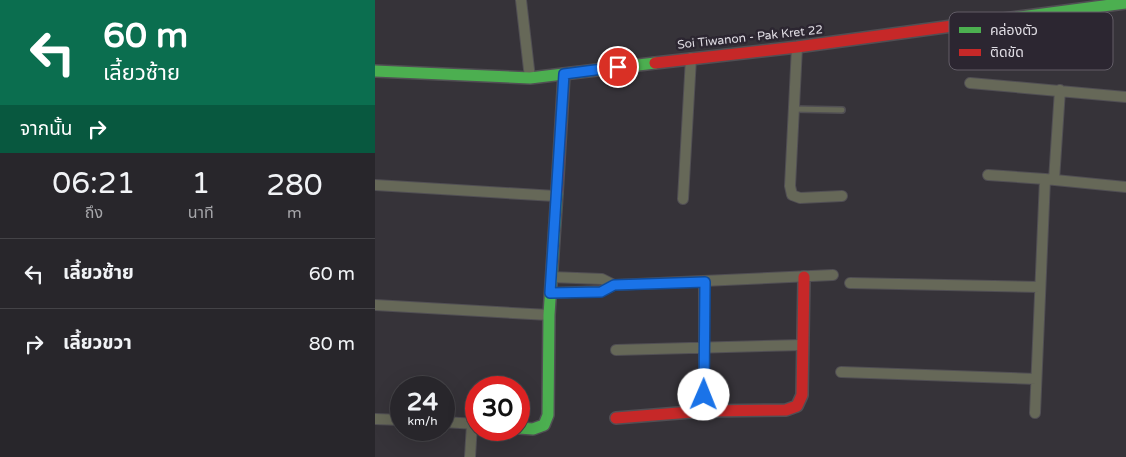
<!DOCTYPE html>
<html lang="th">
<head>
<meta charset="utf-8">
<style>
	:root { --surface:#28262b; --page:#343237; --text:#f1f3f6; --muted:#a5a5a9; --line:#444347 }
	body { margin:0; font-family:"Varela Round","Noto Sans Thai",sans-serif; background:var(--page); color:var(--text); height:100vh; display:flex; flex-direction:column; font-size:19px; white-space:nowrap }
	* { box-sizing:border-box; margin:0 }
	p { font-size:16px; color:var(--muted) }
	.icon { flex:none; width:28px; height:28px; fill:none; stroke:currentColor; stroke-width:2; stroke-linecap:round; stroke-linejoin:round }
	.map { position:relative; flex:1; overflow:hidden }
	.details { display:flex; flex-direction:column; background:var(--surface); width:375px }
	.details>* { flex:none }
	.top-card { background:#0b6e4f; color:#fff; overflow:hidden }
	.speed { position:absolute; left:15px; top:376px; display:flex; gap:10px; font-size:25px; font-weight:700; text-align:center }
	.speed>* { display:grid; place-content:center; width:65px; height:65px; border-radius:50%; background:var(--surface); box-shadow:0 5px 20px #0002,0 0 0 1px var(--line); line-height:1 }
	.speed small { font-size:12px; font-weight:400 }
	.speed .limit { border:8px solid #d22; background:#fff; color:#111 }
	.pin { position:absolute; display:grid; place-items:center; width:42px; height:42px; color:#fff; margin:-21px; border:2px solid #fff; border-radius:50%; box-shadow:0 1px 5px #0007 }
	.me { position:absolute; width:55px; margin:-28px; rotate:1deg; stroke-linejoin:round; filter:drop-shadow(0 0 4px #0008) }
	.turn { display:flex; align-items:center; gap:18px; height:105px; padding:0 20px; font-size:22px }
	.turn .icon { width:65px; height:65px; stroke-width:2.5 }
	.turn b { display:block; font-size:35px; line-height:42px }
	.then { display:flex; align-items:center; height:48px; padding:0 20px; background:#0003; gap:10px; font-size:19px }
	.eta { display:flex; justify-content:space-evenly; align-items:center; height:85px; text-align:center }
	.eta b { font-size:30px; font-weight:600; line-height:35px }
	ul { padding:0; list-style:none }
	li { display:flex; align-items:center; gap:15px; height:70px; padding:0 20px; border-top:1px solid var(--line) }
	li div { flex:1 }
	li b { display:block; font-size:19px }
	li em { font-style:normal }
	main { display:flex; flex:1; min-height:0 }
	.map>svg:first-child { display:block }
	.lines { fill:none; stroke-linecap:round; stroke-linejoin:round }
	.lane-casing { stroke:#514f54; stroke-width:8 }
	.street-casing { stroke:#514f54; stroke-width:12 }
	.fast-casing { stroke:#514f54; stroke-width:14 }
	.jam-casing { stroke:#514f54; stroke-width:14 }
	.lane { stroke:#666858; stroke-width:5 }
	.street { stroke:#666858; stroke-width:10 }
	.fast { stroke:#4caf50; stroke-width:11 }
	.jam { stroke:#c62828; stroke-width:11 }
	.route-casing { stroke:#114b97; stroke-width:12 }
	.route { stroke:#1a73e8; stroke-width:9 }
	.labels { text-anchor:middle; stroke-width:5; stroke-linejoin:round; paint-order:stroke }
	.street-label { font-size:12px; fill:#e0dde4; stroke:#2c2631 }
	.key { fill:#2c2631; stroke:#625d67; stroke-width:1 }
	.key-label { font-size:14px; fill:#e0dde4 }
</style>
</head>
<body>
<main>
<section class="details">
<div class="top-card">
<div class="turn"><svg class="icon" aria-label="left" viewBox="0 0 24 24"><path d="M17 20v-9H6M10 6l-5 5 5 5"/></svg><div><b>60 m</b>เลี้ยวซ้าย</div></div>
<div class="then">จากนั้น<svg class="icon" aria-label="right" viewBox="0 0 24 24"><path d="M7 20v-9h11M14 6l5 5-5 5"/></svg></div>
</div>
<div class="eta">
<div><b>06:21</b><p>ถึง</p></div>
<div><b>1</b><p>นาที</p></div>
<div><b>280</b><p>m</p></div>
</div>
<ul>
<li><svg class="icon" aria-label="left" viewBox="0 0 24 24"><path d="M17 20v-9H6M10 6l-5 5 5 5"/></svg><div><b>เลี้ยวซ้าย</b></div><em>60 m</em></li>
<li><svg class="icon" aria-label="right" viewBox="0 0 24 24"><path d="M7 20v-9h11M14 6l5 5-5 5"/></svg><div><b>เลี้ยวขวา</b></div><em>80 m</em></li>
</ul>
</section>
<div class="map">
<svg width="751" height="457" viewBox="0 0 751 457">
	<rect width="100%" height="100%" fill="#363339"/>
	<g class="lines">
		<g class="lane-casing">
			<path id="lane" d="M418,109L467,110"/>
		</g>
		<g class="street-casing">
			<path id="street" d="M146,0L155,78
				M422,47L415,186L417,195L425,198L467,196
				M595,83L751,97
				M613,175L670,179L751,187
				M679,180L685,90
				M0,185L180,196
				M308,199L316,58
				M475,283L665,287
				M239,285L458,275
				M175,293L226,291L239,285L227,279L176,277
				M0,305L174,315
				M241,350L428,345
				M466,372L661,379
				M329,411V281
				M660,413L670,179
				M0,419L26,420
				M69,422L101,424
				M95,457L97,424"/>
		</g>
		<g class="fast-casing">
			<path id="fast" d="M629,19L751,3
				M0,71L155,78L280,63
				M144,428L158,429L169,425L173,415L174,315L182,192"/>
		</g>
		<g class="jam-casing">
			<path id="jam" d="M280,63L422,47L629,19
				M182,192L189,74
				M241,418L329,411L411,410L422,406L427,395L429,277"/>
		</g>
		<use href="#lane" class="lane"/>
		<use href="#street" class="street"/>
		<use href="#fast" class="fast"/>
		<use href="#jam" class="jam"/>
	</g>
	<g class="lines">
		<g class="route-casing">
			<path id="route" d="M243,67L189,74L175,293L226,292L239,285L330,282L329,395"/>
		</g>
		<use href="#route" class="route"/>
	</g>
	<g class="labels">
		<g class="street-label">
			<text transform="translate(375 37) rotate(-6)" y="4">Soi Tiwanon - Pak Kret 22</text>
		</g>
	</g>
	<rect x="574" y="12" width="164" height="58" rx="8" class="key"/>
	<rect x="584" y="27" width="22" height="6" fill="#4caf50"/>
	<rect x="584" y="49" width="22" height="7" fill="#c62828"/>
	<g class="key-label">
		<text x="615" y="35">คล่องตัว</text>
		<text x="615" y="57">ติดขัด</text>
	</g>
</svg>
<div class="speed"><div>24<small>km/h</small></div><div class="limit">30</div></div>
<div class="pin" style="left:243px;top:67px;background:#d93025"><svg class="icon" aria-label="arrive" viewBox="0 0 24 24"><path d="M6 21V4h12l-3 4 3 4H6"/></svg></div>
<svg class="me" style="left:329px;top:395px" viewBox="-20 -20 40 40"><circle r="19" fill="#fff"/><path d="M0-13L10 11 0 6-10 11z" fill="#1a73e8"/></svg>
</div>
</main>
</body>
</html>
